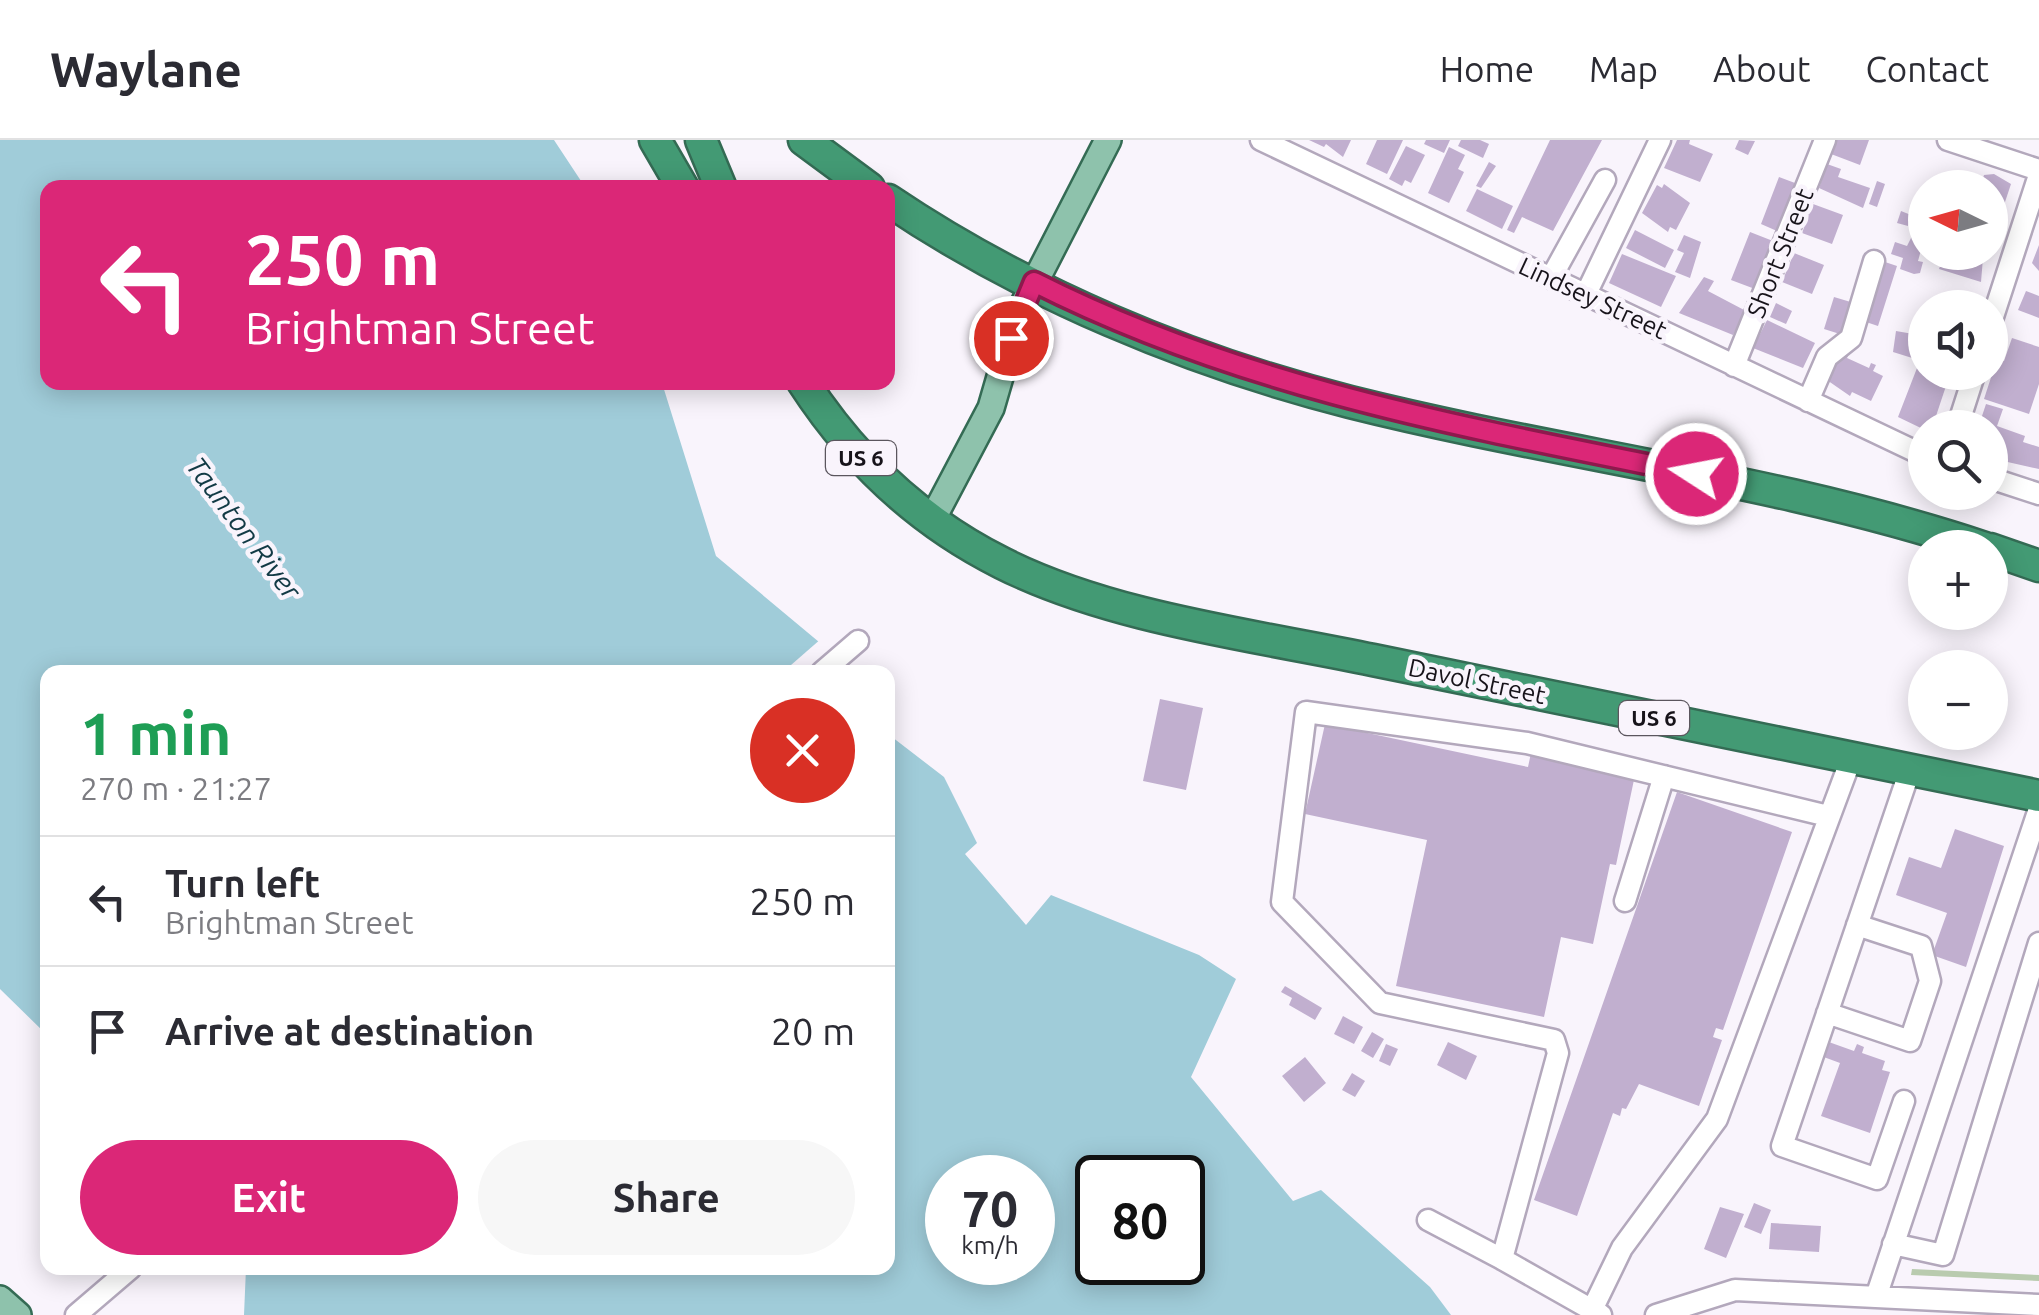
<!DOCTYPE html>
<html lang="en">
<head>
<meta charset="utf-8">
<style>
	:root { --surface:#fff; --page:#f7f7f7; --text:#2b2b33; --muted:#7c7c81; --line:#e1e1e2; --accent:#db2777 }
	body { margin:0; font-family:Ubuntu,sans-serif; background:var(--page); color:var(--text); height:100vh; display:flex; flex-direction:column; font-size:38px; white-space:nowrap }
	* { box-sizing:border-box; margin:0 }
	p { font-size:32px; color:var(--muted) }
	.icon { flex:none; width:55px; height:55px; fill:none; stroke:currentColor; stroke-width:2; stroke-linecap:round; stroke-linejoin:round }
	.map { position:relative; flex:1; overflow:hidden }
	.side { position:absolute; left:40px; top:525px; width:855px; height:610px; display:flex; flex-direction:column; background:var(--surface); border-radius:20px; box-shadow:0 5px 25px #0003 }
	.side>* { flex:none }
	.guide { position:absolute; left:40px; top:40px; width:855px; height:210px; border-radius:20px; box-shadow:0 5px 25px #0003; background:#db2777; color:#fff; overflow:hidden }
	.needle { width:65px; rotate:275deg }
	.controls { position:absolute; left:1908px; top:30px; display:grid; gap:20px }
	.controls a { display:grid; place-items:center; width:100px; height:100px; border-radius:50%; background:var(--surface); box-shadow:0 5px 25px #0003; font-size:50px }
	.speed { position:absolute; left:925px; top:1015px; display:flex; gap:20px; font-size:50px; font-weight:700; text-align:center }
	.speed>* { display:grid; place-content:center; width:130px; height:130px; border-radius:50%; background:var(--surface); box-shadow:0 5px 25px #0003; line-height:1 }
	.speed small { font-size:25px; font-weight:400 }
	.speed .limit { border:5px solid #111; border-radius:15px; background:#fff; color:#111 }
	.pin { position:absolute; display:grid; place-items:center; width:85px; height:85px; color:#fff; margin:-42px; border:5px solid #fff; border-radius:50%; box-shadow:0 2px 10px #0007 }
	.me { position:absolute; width:110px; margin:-55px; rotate:281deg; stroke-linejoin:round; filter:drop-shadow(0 0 8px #0008) }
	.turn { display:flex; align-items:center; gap:35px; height:210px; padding:0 40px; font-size:45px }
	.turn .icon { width:130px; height:130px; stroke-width:2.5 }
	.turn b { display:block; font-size:70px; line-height:85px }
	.round { display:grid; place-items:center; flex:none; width:105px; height:105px; border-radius:52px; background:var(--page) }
	.headline { display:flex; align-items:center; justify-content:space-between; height:170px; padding:0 40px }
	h1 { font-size:60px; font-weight:600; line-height:75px; color:#1e9e55 }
	.action { display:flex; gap:20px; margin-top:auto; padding:20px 40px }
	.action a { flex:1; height:115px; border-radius:60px; background:var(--accent); color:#fff; font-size:40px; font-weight:600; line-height:115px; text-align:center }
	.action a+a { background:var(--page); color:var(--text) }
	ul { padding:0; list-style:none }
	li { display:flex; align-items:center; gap:30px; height:130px; padding:0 40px; border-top:2px solid var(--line) }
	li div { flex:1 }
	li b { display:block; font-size:38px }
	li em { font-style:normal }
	header { display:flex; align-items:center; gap:60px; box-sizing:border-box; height:140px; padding:0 50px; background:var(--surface); border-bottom:2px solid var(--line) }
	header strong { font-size:48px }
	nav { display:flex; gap:55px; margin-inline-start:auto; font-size:35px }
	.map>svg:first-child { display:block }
	.green { fill:#b9cbaf }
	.water { fill:#a0ccd9; fill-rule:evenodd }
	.pier { fill:#f9f4fc }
	.building { fill:#c1afcf }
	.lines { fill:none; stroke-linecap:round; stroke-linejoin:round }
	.minor-casing { stroke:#b3a8bc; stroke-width:25 }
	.major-casing { stroke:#346b54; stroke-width:30 }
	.highway-casing { stroke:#346b54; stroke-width:35 }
	.minor { stroke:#fff; stroke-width:20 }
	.major { stroke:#8ec2ac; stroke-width:25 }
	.highway { stroke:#439a74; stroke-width:30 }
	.route-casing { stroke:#8e194d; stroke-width:25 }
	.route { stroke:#db2777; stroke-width:18 }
	.labels { text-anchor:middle; stroke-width:9; stroke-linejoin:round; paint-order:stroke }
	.shield { fill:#f9f4fc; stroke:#5b565e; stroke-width:2.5 }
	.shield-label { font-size:22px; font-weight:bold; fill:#17131a }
	.street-label { font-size:25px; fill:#17131a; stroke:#f9f4fc }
	.water-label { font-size:28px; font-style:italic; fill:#123a45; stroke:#f9f4fc }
</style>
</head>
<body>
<header>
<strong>Waylane</strong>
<nav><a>Home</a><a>Map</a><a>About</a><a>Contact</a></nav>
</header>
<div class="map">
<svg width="2039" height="1175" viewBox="0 0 2039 1175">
	<rect width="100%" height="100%" fill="#f9f4fc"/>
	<path class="green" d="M1912,1129L2039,1135V1141L1911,1135Z"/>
	<path class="water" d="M0,0H554L585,47L48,48V242L662,243L716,416L855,532H48L47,895L0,849Z
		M888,586L892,597L944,637L977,703L965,714L1026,785L1051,755L1199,815L1236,839L1191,937L1293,1061L1321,1050L1430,1147L1451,1175H244L246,1128H888ZM948,1038H1032V1122H948ZM1098,1038H1182V1122H1098Z"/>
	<path class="pier" d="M822,498L860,532H783Z"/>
	<path class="building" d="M1309,0H1351L1343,17L1326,4L1324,7Z
		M1377,0H1403L1387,34L1366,24Z
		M1426,0H1450L1444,13L1424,4Z
		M1461,0H1480L1489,4L1483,18L1458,6Z
		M1550,0H1602L1553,91L1522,77L1514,93L1507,90Z
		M1677,0H1690L1689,4L1713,14L1700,42L1664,28Z
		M1739,0L1755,1L1748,15L1735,9Z
		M1837,0H1869L1860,25L1831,14Z
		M1406,6L1425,15L1411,43L1405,40L1402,46L1389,39Z
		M1449,7L1465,15L1458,29L1464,32L1449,63L1428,53Z
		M1489,22L1496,26L1481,48L1476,46Z
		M1827,24L1841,29L1838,37L1870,48L1863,68L1819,48Z
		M1994,34L2011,44L2004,65L1990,60V48H1980L1984,35Z
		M1779,37L1795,43L1777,91L1761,84Z
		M1877,41L1885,44L1877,67L1869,64Z
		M1664,44L1690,63L1676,90L1670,87L1668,92L1642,73L1657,45L1662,48Z
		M1477,49L1513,66L1502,89L1466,71Z
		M1813,64L1843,75L1832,104L1802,93Z
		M1901,71L1911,75L1908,86L1897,83Z
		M1918,84L1925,86V111L1921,110L1918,121L1923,122L1920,133L1914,134L1900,129L1903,118L1891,114L1895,102L1907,106Z
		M1635,90L1674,110L1665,128L1626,108Z
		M1750,92L1773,101L1774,107L1755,149L1731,140Z
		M1684,95L1701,102L1690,138L1675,132L1684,113L1677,110Z
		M2039,105V131L2032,123Z
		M1945,112L1983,118L1981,142L1939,129Z
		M1794,113L1824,125L1812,154L1782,142Z
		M1622,114L1676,136L1661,167L1609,143Z
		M1882,121L1897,126L1878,186L1863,181Z
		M1704,137L1714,141L1708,151L1746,171L1733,195L1679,173Z
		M2026,151L2039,156V178L2018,170Z
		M1935,156L1965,167V168H1931Z
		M1834,157L1854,163L1843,195L1824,189Z
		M1776,163L1792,171L1786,184L1770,177Z
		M1767,180L1815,203L1803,228L1753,208Z
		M1922,186L1925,222L1893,212L1896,191L1919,195Z
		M2012,198L2039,207V244L2029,274L1984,259L1997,219L2004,221Z
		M1846,210L1850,212L1847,218L1869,228L1871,223L1876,225L1873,231L1883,236L1871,261L1852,252L1850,256L1824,238Z
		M1917,228L1950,234L1932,288L1925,290L1898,277Z
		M1986,264L2003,269L1997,286L2025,296L2023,302L2039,307V329L1990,318V288H1978Z
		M1160,559L1203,568L1186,650L1143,641Z
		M1325,584L1528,627L1531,613L1635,635L1616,725L1610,724L1593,804L1561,797L1544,877L1396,846L1427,700L1305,674Z
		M1677,652L1792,692L1723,890L1716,888L1713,897L1722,900L1699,966L1639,944L1626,969L1622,968L1620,976L1613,973L1577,1076L1534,1060Z
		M1955,689L2004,706L1966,827L1932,815L1947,773L1896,755L1909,717L1941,728Z
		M1285,846L1322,868L1315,880L1289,865L1292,858L1281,852Z
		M1343,876L1363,887L1354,904L1334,894Z
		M1372,892L1384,899L1373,918L1361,911Z
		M1826,901L1854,911L1857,904L1864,907L1862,913L1885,921L1882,930L1890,932L1870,993L1821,976L1840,923L1821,916Z
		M1448,902L1477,916L1466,940L1437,925Z
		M1386,904L1398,909L1390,926L1379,921Z
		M1305,917L1326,943L1304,962L1282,936Z
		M1352,933L1365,941L1355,957L1342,950Z
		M1754,1063L1771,1070L1761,1094L1744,1087Z
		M1720,1067L1744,1074L1726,1118L1704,1109Z
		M1771,1083L1821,1086L1819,1112L1769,1109Z"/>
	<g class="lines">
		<g class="minor-casing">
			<path id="minor" d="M1261,0L1925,316
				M1948,0L2039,30
				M1551,138L1605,40
				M1586,154L1660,0
				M1990,186L2039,35
				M1734,226L1825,0
				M1808,261L1827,217L1851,198L1874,121
				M1957,288L1975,232
				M1990,338L2039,354
				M822,532L858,501
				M1625,761L1664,636
				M1827,873L1910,901L1930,841L1921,806L1857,785
				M1904,961L1877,1039L1782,1006L1910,630
				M1428,1080L1502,1119
				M1893,1104L1943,1115L2039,803
				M1876,1157L2039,669
				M1592,1170L1622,1108L1717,979L1851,619
				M76,1175L131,1128
				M1601,1175L1502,1119L1558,913L1554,900L1380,863L1282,762L1306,572L1527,603L1828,676
				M1656,1175L1735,1150L2039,1165"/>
		</g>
		<g class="major-casing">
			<path id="major" d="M932,380L991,268L1018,175L1108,0
				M0,1159L18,1175"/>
		</g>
		<g class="highway-casing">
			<path id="highway" d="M655,0L683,48
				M701,0L721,48
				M804,0L869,48
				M888,60C1026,153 1189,221 1350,262C1561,315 1778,339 1985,408
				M803,242C853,319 920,382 1002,423C1111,478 1254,495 1373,520C1595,566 1817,611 2039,656
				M1990,409L2039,426"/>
		</g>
		<use href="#minor" class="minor"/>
		<use href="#major" class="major"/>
		<use href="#highway" class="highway"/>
	</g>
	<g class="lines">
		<g class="route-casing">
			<path id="route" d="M1011,198L1034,142C1243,248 1468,288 1696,334"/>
		</g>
		<use href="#route" class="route"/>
	</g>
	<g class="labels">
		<g class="shield">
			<rect x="826" y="301" width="70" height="34" rx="8"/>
			<rect x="1619" y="561" width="70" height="34" rx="8"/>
		</g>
		<g class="shield-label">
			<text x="861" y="326">US 6</text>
			<text x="1654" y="586">US 6</text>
		</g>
		<g class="street-label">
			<text transform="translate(1780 113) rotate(-68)" y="9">Short Street</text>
			<text transform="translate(1593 158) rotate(25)" y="9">Lindsey Street</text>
			<text transform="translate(1477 541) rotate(12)" y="9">Davol Street</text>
		</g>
		<g class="water-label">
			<text transform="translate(244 388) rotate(53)" y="10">Taunton River</text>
		</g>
	</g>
</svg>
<div class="controls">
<a><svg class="needle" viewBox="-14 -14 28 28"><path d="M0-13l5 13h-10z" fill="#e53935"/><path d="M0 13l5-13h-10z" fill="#7c7c81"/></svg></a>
<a><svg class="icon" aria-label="sound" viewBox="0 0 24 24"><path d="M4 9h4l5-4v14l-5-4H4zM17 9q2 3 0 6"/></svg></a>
<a><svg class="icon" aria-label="search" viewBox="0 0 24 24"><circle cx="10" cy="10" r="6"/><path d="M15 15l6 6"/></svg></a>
<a>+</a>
<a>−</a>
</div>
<div class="speed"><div>70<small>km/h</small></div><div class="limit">80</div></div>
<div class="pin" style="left:1011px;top:198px;background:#d93025"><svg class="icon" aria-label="arrive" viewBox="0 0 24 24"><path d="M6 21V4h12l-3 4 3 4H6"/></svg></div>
<svg class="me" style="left:1696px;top:334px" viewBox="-20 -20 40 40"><circle r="17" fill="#db2777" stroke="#fff" stroke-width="3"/><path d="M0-11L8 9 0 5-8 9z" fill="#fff"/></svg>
<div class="guide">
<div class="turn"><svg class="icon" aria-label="left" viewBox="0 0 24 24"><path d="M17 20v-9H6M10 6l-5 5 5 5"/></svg><div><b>250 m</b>Brightman Street</div></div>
</div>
<section class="side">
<div class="headline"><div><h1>1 min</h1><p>270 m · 21:27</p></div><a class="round" style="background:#d93025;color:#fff"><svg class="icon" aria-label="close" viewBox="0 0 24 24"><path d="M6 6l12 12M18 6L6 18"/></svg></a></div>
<ul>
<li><svg class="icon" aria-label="left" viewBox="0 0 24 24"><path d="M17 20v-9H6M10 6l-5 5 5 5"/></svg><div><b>Turn left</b><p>Brightman Street</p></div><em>250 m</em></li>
<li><svg class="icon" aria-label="arrive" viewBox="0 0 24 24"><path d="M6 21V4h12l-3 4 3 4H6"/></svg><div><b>Arrive at destination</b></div><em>20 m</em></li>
</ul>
<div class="action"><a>Exit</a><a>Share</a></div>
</section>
</div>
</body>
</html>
